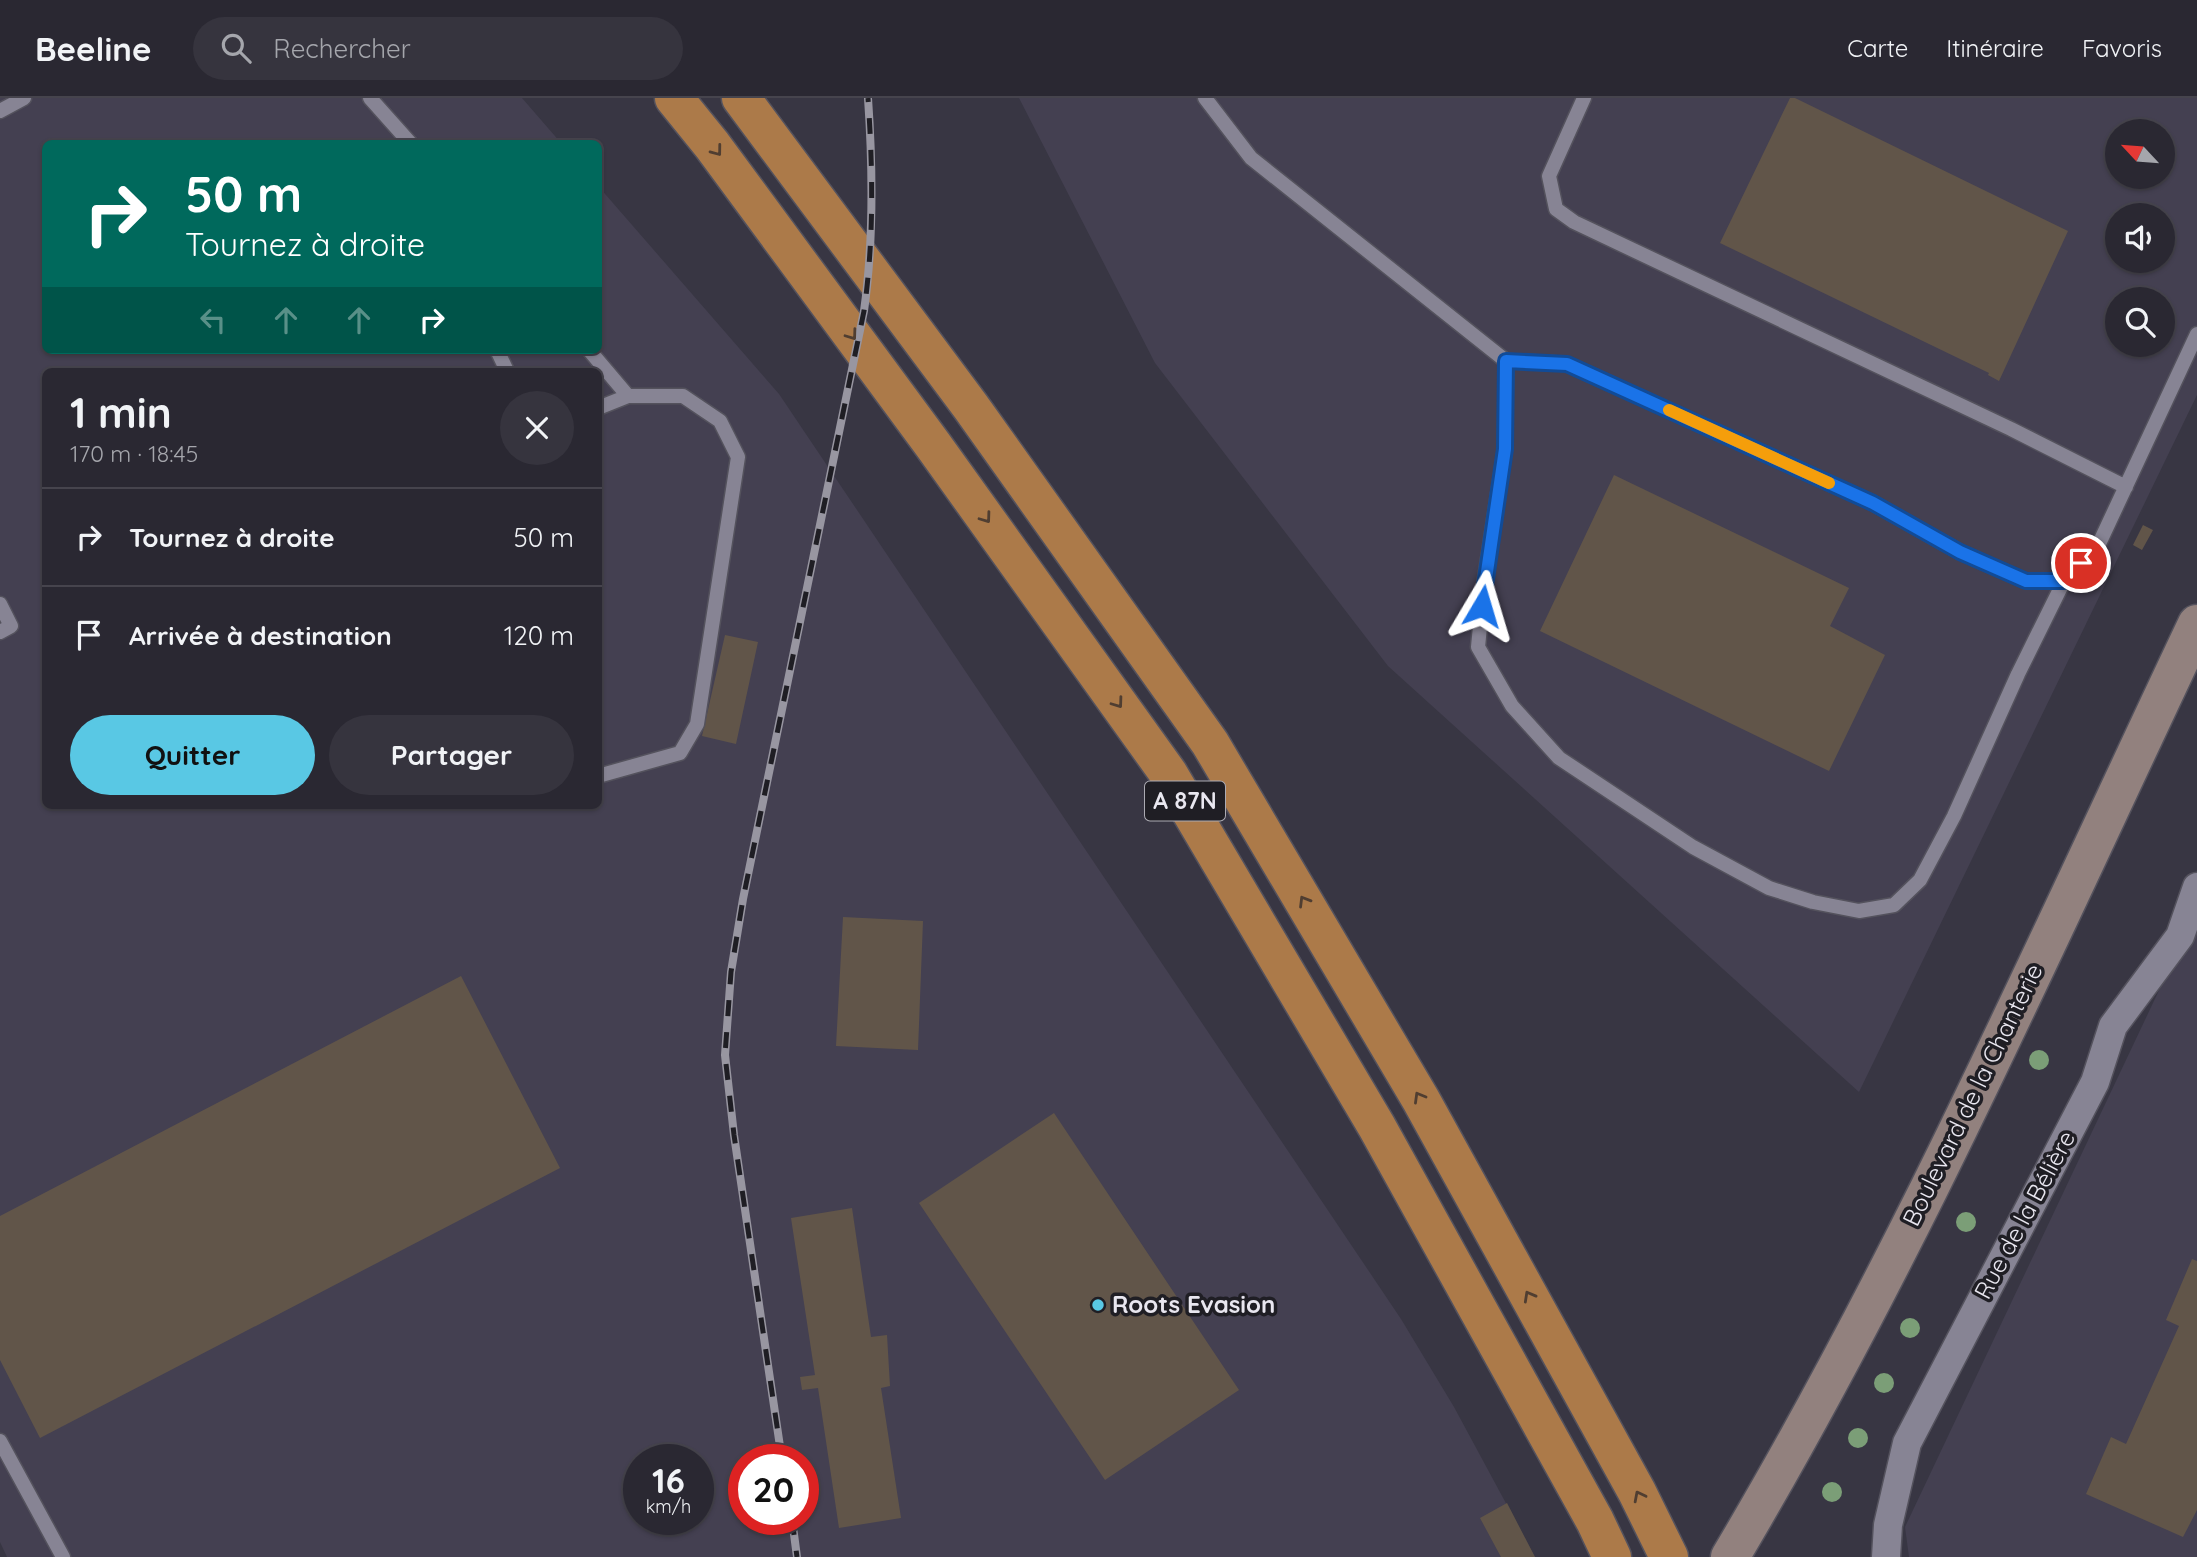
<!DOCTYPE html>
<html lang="fr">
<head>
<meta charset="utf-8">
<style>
	:root { --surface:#2a2832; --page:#36343e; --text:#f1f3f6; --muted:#a5a6ac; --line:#46444d; --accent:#59c8e4 }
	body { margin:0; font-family:Quicksand,sans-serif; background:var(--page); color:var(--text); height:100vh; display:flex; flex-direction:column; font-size:26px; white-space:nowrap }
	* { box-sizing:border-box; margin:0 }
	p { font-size:23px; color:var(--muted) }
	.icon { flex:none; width:38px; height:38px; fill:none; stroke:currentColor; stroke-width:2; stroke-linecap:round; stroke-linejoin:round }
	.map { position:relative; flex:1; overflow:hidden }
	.sheet { position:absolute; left:42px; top:270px; width:560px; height:441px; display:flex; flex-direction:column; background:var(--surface); border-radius:10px; box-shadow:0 2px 5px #0004,0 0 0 2px var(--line) }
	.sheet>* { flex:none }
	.banner { position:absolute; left:42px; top:42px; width:560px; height:214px; border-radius:10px; box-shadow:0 2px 5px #0004,0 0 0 2px var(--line); background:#00695c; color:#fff; overflow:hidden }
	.needle { width:46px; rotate:296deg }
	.controls { position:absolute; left:2105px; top:21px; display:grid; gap:14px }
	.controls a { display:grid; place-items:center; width:70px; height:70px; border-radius:50%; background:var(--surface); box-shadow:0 2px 5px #0004,0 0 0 2px var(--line); font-size:35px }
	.speed { position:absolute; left:623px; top:1346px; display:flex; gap:14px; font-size:35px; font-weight:700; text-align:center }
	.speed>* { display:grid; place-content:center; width:91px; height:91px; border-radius:50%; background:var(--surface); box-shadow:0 2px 5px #0004,0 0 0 2px var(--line); line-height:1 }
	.speed small { font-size:18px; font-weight:400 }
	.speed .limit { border:10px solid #d22; background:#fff; color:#111 }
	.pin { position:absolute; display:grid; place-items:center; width:60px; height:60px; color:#fff; margin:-30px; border:4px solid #fff; border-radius:50%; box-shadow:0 2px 7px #0007 }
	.me { position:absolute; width:77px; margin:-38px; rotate:7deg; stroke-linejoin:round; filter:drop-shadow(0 0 5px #0008) }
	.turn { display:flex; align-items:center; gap:24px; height:147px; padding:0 28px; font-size:32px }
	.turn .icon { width:91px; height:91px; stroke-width:2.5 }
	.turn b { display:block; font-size:49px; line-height:60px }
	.lanes { display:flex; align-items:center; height:66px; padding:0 28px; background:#0003; justify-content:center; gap:35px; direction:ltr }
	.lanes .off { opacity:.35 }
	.round { display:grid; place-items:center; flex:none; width:74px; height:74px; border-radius:37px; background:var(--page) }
	.overview { display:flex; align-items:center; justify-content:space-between; height:119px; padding:0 28px }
	h1 { font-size:42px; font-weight:700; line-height:52px }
	.button { display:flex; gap:14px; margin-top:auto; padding:14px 28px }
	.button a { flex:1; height:80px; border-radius:42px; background:var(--accent); color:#111; font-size:28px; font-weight:700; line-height:80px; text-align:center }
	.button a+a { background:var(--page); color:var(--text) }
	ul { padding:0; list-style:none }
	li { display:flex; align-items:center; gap:21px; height:98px; padding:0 28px; border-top:2px solid var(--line) }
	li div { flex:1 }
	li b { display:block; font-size:26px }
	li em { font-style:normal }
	header { display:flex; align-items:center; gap:42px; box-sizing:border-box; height:98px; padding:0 35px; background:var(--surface); border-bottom:2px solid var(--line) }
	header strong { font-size:33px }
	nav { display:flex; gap:38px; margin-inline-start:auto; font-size:24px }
	.search { width:490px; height:63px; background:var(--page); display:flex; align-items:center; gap:18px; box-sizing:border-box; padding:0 24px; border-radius:38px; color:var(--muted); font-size:26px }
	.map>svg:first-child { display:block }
	.industrial { fill:#444051; fill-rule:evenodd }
	.building { fill:#615549 }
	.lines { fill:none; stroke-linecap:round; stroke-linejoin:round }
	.lane-casing { stroke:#54525d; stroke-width:17 }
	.street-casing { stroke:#54525d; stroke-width:31 }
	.secondary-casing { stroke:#54525d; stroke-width:41 }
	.highway-casing { stroke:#54525d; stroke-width:41 }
	.lane { stroke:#878494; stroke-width:14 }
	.street { stroke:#878494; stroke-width:28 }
	.secondary { stroke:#92817e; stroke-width:38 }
	.highway { stroke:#ac7a49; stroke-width:38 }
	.rail-casing { stroke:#9896a1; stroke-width:8 }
	.rail { stroke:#1f1e24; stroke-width:5; stroke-dasharray:16; stroke-linecap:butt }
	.tree { fill:#7b9e77 }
	.oneway { stroke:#503e31 }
	.route-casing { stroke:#114b97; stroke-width:18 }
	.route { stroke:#1a73e8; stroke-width:12 }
	.slow { stroke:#f59e0b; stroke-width:12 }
	.poi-dot { fill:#59c8e4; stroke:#1f1e24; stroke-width:2.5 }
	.labels { text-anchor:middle; stroke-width:7; stroke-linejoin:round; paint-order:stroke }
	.shield { fill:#1f1e24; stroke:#acabb3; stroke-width:2 }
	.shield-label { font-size:23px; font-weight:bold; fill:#e9e7f0 }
	.street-label { font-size:24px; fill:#e9e7f0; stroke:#1f1e24 }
	.poi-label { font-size:24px; font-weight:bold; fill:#e9e7f0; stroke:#1f1e24; text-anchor:start }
</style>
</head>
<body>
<header>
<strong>Beeline</strong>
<div class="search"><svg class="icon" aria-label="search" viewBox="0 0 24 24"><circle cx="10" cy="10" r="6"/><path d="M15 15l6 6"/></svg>Rechercher</div>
<nav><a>Carte</a><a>Itinéraire</a><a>Favoris</a></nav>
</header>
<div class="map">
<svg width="2197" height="1459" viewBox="0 0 2197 1459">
	<rect width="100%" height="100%" fill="#383643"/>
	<path class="industrial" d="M0,0H522L561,45L46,46V252H598L599,89L779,296L1401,1221L1454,1309L1535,1459H7L0,1444ZM46,273H598V707H46ZM639,1362H698V1421H639ZM744,1362H803V1421H744Z
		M1019,0H2197V297L1859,994L1388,568L1155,265ZM2118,33H2163V79H2118ZM2118,117H2163V163H2118ZM2118,201H2163V247H2118Z
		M2197,812V1459H1909L1905,1429Z"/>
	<path class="building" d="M1790,0H1795L2068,133L1999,283L1988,277L1989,275L1720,145Z
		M1614,377L1849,490L1830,528L1885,557L1829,673L1540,533Z
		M2143,427L2153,432L2142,452L2133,447Z
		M725,537L758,544L736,646L702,638Z
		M843,819L923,823L918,952L836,948Z
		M461,878L560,1070L40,1340L0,1262V1118Z
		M1054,1015L1239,1292L1105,1382L919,1105Z
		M852,1110L871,1239L887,1237L890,1288L881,1290L901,1420L839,1430L818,1290L802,1292L800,1279L815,1277L791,1120Z
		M2192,1161L2197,1163V1412L2183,1439L2086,1396L2111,1339L2126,1346L2179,1228L2166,1222Z
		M1507,1405L1535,1459H1501L1480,1420Z"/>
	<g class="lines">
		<g class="lane-casing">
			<path id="lane" d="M370,0L411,46
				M1205,0L1251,60L1506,263L1567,266L1873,405L1960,454L2026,483H2064
				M1584,0L1549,78L1556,111L1574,124L2011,331L2126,389
				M0,13L24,0
				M497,252L507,273
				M589,252L628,298
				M1506,263L1505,351L1484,487L1478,549L1512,608L1559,660L1693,749L1769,790L1813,804L1859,813L1894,807L1920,782L1954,718L2018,576L2064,483L2098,448L2197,236
				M598,310L628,298H683L720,323L738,359L697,626L680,655L598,678
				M0,506L11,528L0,534
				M0,1343L63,1459"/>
		</g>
		<g class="street-casing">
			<path id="street" d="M1886,1459L1888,1427L1907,1345L2095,984L2113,928L2180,838L2197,789"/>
		</g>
		<g class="secondary-casing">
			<path id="secondary" d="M1730,1459C1908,1160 2048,840 2197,526"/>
		</g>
		<g class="highway-casing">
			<path id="highway" d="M674,0L712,47L933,347L1168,675L1377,1029L1595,1423L1612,1459
				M741,0L971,309L1210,645L1421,1002L1637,1394L1669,1459"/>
		</g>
		<use href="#lane" class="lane"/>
		<use href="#street" class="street"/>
		<use href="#secondary" class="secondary"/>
		<use href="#highway" class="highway"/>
		<g class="rail-casing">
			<path id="rail" d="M782,1362L734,1037L725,957L731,874L743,801L864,213C874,142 873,72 868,0
				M792,1421L797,1459"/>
		</g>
		<use href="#rail" class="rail"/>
	</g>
	<g class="tree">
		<circle cx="2039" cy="962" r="10"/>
		<circle cx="1966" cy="1124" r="10"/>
		<circle cx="1910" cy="1230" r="10"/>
		<circle cx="1884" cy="1285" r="10"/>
		<circle cx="1858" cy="1340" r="10"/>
		<circle cx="1832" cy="1394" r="10"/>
	</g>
	<defs><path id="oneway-chevron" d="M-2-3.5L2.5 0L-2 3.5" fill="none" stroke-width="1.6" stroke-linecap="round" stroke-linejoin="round" transform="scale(1.75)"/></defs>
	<g class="oneway">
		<use href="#oneway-chevron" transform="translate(717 53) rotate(53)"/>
		<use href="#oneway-chevron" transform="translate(852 237) rotate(54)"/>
		<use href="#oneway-chevron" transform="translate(986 420) rotate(54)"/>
		<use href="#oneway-chevron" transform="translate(1118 605) rotate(54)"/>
		<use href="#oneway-chevron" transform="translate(1304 803) rotate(-121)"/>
		<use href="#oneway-chevron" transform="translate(1419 999) rotate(-120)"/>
		<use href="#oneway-chevron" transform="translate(1529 1198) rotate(-119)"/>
		<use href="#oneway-chevron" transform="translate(1639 1398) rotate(-117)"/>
	</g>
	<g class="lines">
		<g class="route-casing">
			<path id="route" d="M1482,508L1505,351L1506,263L1567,266L1873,405L1960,454L2026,483H2064L2081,465"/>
		</g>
		<use href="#route" class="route"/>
		<path class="slow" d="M1669,312L1829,385"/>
	</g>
	<circle class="poi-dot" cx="1098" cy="1207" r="7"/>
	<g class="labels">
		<rect class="shield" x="1145" y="683.5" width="80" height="39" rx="5"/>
		<g class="shield-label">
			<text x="1185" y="711">A 87N</text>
		</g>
		<g class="street-label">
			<text transform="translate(1973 997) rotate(-64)" y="8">Boulevard de la Chanterie</text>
			<text transform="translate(2025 1117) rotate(-62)" y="8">Rue de la Bélière</text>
		</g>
		<g class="poi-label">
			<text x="1112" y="1215">Roots Evasion</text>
		</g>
	</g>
</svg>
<div class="controls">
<a><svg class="needle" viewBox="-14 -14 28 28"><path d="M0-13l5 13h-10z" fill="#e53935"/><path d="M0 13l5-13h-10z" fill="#a5a6ac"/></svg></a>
<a><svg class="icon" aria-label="sound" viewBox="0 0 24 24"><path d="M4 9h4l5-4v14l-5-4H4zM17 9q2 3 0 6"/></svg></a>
<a><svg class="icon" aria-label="search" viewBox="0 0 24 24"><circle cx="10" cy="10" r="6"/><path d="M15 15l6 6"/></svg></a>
</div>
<div class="speed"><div>16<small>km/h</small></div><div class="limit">20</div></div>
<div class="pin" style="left:2081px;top:465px;background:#d93025"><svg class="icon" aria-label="arrive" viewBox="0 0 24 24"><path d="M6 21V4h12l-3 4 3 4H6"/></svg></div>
<svg class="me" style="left:1482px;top:508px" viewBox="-20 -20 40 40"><path d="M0-17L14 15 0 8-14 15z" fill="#1a73e8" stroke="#fff" stroke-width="4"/></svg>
<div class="banner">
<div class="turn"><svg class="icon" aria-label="right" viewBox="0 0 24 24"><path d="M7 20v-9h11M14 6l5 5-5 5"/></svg><div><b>50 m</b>Tournez à droite</div></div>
<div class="lanes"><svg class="icon off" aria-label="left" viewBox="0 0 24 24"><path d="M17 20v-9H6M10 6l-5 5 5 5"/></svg><svg class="icon off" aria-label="ahead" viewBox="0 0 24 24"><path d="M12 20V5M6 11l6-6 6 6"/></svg><svg class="icon off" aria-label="ahead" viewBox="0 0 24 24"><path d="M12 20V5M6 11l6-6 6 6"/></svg><svg class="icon" aria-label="right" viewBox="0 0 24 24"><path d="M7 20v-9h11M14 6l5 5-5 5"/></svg></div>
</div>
<section class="sheet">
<div class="overview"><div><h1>1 min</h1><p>170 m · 18:45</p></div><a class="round"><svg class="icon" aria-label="close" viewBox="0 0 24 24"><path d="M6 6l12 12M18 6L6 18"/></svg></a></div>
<ul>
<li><svg class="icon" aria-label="right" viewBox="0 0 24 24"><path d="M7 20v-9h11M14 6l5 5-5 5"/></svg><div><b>Tournez à droite</b></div><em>50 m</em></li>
<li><svg class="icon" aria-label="arrive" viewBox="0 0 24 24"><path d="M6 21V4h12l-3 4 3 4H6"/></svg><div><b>Arrivée à destination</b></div><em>120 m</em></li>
</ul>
<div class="button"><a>Quitter</a><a>Partager</a></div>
</section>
</div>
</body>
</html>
